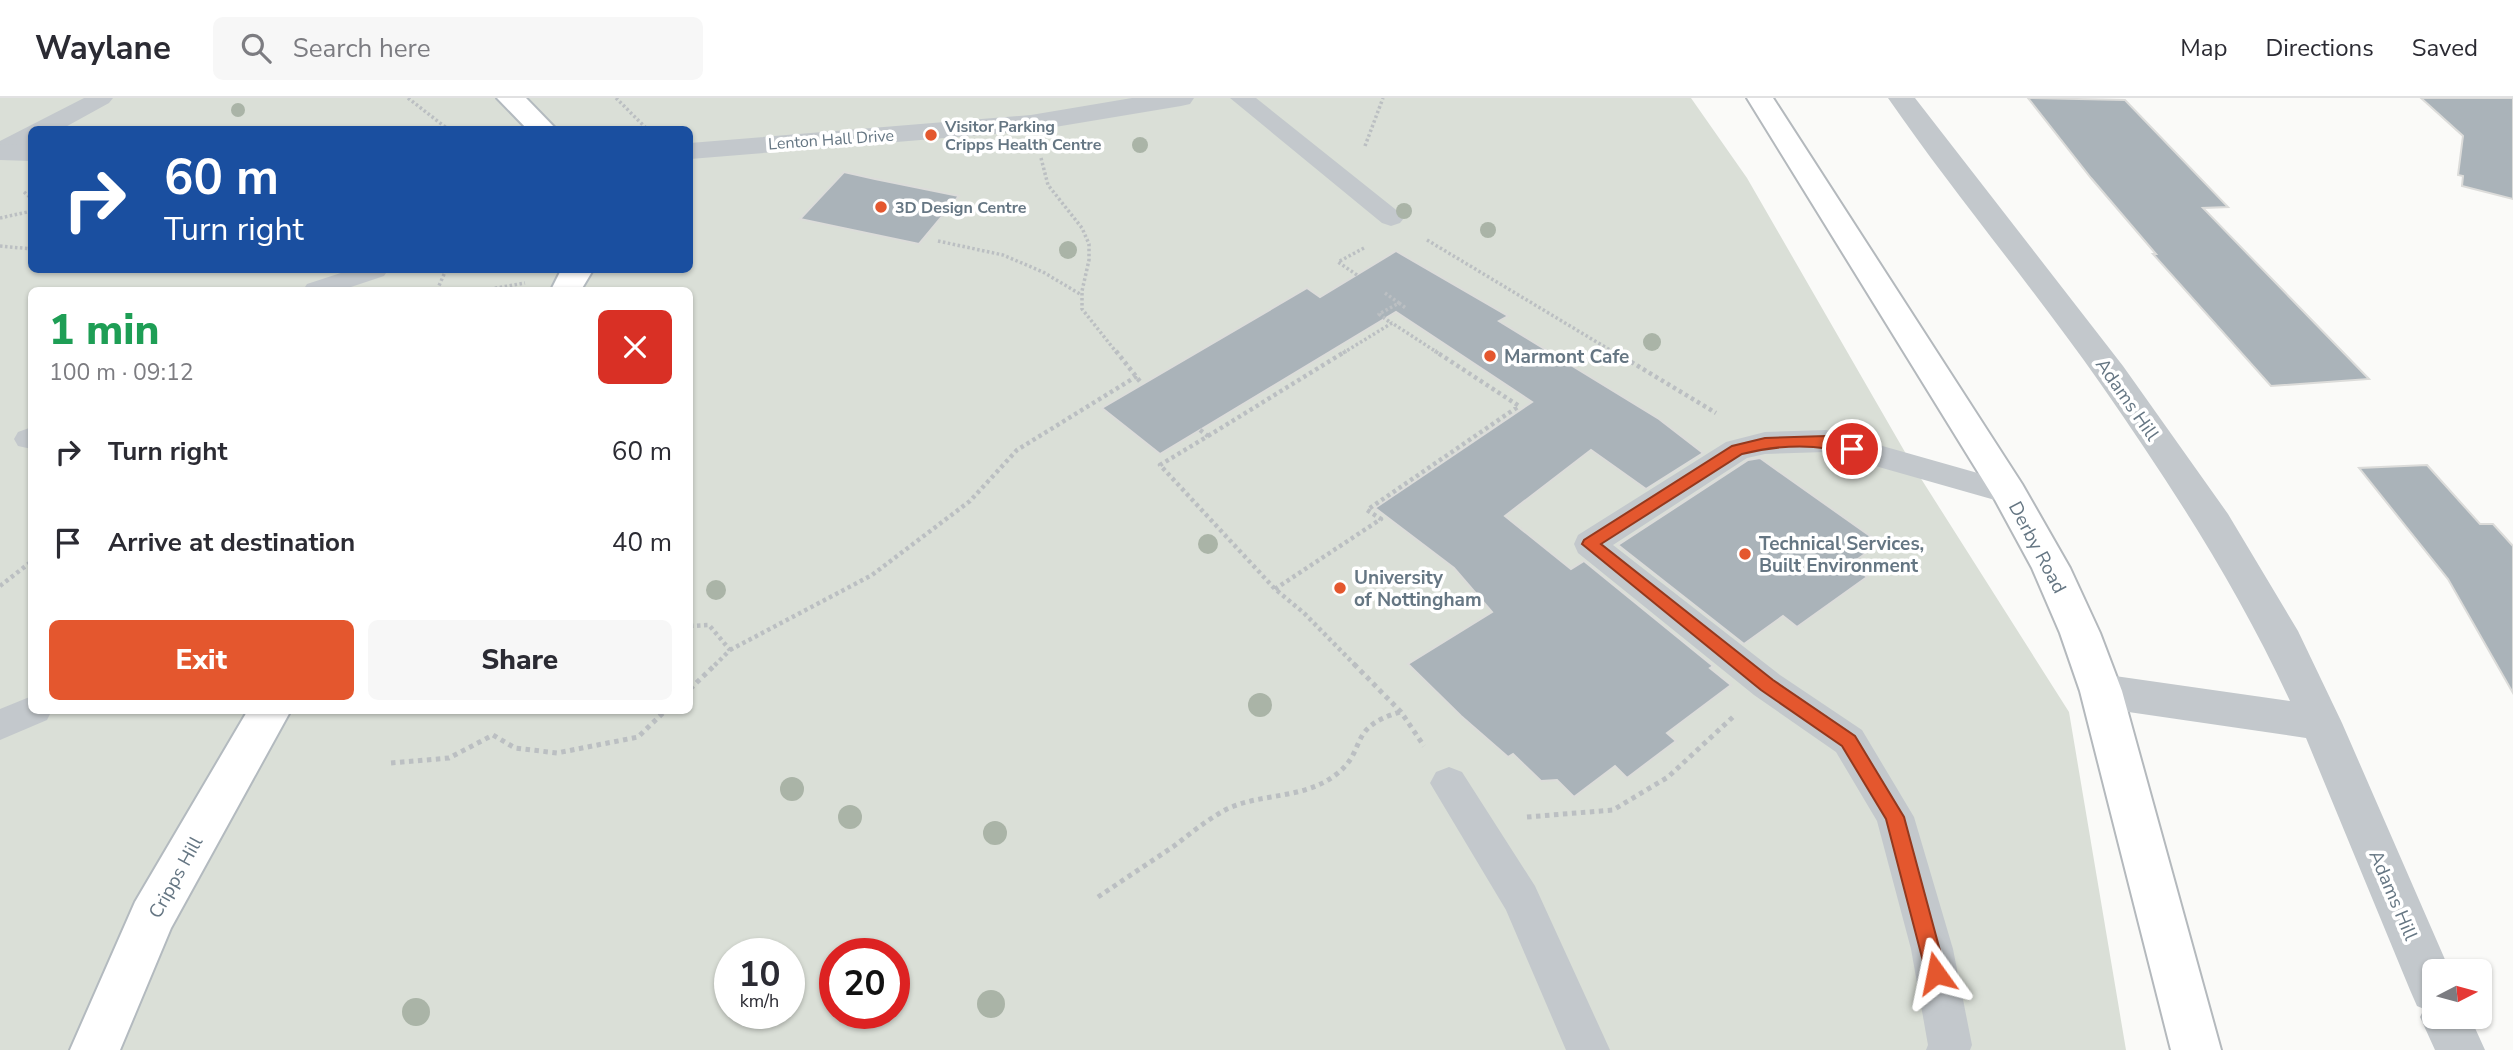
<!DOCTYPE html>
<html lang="en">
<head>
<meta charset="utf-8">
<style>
	:root { --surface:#fff; --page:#f7f7f7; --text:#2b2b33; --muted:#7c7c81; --line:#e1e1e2; --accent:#e4572e }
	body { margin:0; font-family:"Nunito Sans",sans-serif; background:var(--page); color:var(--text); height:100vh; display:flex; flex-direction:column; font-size:26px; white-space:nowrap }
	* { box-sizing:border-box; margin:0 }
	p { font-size:23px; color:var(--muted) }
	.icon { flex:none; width:38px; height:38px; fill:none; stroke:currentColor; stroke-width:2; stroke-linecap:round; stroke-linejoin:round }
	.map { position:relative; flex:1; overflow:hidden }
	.drawer { position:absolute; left:28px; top:189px; width:665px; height:427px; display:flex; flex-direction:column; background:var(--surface); border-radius:10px; box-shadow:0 2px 5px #0004 }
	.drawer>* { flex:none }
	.top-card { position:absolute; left:28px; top:28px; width:665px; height:147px; border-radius:10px; box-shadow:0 2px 5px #0004; background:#1a4fa0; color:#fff; overflow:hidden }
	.needle { width:46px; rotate:84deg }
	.controls { position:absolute; left:2422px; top:861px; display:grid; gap:14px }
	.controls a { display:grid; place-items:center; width:70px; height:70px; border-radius:10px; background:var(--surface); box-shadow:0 2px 5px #0004; font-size:35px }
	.speed { position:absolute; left:714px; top:840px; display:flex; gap:14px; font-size:35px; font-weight:700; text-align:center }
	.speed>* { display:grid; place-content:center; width:91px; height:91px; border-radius:50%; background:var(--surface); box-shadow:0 2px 5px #0004; line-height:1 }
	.speed small { font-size:18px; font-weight:400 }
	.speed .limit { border:10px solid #d22; background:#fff; color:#111 }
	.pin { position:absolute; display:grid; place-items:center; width:60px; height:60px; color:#fff; margin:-30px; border:4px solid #fff; border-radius:50%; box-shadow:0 2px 7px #0007 }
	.me { position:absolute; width:77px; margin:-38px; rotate:348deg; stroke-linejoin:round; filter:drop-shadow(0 0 5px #0008) }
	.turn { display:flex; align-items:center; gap:24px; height:147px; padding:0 21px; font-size:32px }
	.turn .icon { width:91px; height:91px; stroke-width:2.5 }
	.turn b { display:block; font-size:49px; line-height:60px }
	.round { display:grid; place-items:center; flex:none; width:74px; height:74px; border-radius:10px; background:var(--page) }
	.summary { display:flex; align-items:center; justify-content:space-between; height:119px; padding:0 21px }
	h1 { font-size:42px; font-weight:800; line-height:52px; color:#1e9e55 }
	.button { display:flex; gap:14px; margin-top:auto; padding:14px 21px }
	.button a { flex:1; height:80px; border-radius:10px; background:var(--accent); color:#fff; font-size:28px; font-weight:800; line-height:80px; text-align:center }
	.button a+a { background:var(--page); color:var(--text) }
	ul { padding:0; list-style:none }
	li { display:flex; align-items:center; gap:21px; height:91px; padding:0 21px }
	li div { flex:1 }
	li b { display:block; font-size:26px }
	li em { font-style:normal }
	header { display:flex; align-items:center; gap:42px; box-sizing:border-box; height:98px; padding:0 35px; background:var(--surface); border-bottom:2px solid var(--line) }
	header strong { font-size:33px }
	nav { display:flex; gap:38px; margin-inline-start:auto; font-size:24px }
	.search { width:490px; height:63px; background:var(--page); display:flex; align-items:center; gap:18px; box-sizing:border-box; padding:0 24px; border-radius:10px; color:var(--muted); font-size:26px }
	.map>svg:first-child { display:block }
	.green { fill:#dadfd7; fill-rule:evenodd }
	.building { fill:#aab3b9; stroke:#dcdcda; stroke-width:2 }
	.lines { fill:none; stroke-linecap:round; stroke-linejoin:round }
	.secondary-casing { stroke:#b3babf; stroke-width:4 }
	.highway-casing { stroke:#b4b9bd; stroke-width:4 }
	.path-far2 { stroke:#bbbfc2; stroke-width:3.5; stroke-dasharray:2.5 2.5; stroke-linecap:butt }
	.path-far1 { stroke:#bbbfc2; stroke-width:4.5; stroke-dasharray:3.5 3.5; stroke-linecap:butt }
	.path { stroke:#bbbfc2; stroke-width:5; stroke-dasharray:4.5 4.5; stroke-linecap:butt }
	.lane { fill:#c3c8cc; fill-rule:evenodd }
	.street { fill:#c3c8cc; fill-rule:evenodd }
	.secondary { fill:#fff; fill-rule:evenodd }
	.highway { fill:#fff; fill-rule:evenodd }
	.tree { fill:#aab4a7 }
	.route { fill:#e4572e; stroke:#94391e; stroke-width:2 }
	.poi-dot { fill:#e4572e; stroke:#fff; stroke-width:2.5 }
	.labels { text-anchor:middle; stroke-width:7; stroke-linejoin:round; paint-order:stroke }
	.far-poi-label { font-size:16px; font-weight:bold; fill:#657683; stroke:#fff; text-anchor:start }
	.far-street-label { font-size:16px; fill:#657683; stroke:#fff }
	.poi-label { font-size:19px; font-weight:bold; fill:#657683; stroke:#fff; text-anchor:start }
	.street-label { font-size:19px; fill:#657683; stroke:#fff }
</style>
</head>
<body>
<header>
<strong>Waylane</strong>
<div class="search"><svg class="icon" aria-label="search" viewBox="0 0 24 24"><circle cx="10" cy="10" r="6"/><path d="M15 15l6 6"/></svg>Search here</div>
<nav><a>Map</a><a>Directions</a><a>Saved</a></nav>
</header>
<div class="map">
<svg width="2513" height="952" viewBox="0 0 2513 952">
	<rect width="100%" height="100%" fill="#fafaf8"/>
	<path class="green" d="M0,0H1691L1747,80L1913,368L2069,614L2126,952H0ZM32,32H690V172H32ZM32,192H690V612H32ZM730,856H789V915H730ZM835,856H894V915H835Z"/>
	<path class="building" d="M2028,0L2125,2L2228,109L2203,110L2369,281L2271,288L2153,156H2156L2091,80Z
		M2421,0H2513V101L2462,88L2463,78L2458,77L2463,38Z
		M844,74L875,81L959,98L919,146L800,121Z
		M1396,153L1508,218L1499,223L1659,321L1703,355L1646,391L1591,352L1505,418L1571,471L1584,463L1713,568L1710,570L1731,587L1667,635L1676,643L1627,680L1615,668L1574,699L1557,682L1541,683L1513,656L1508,659L1461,618L1408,566L1492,514L1454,470L1375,410L1532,304L1396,214L1160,356L1102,310L1307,190L1320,199Z
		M1760,360L1880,445L1851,466L1867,479L1797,529L1783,518L1744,546L1618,447L1748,362Z
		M2427,367L2480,426H2493L2513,448V595L2448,481L2359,370Z"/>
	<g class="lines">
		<g class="secondary-casing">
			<path id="secondary" d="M497,0H526L557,32H528Z
				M561,172H593L581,192H551Z
				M248,612H291L171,830L120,952H70L135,804Z"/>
		</g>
		<g class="highway-casing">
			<path id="highway" d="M1747,0H1773L2022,386L2070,470L2100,535L2122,593L2221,952H2171L2080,593L2060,535L2032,470L1994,400Z"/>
		</g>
		<path class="path-far2" d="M408,0L449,32
			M616,0L648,32
			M1365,48L1383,0
			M1041,60L1048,87L1082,130L1089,146V162L1082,193V211L1117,255
			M24,94L32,101
			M0,120L32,113
			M1427,142L1615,255
			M938,143L1003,157L1043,174L1080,196
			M0,148L32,151
			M1357,177L1338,164L1364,150
			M437,192L446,172
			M485,192L525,185
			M1385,195L1399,205L1379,216L1391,225
			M1399,205L1407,211
			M1343,255L1392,225L1438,255"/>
		<path class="path-far1" d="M1116,253L1142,286
			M1613,253L1716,315
			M1200,332L1208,338L1160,367L1275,491L1304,515L1356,568
			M1208,338L1346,253
			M0,488L32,463
			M1275,491L1381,421L1367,412L1519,308L1435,253
			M690,528L709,527L730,552L714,568
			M730,552L872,477L970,403L1017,352L1137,278"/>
		<path class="path" d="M1354,566L1401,614L1424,648
			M690,591L716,566
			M391,665L449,660L493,637L515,650L557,655L638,639L666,612
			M1527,719L1613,712L1668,679L1734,618
			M1098,799C1123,782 1149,765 1174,748C1191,735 1208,721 1227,711C1261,695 1303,701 1334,678C1369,653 1345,630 1400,614"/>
		<path class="lane" d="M84,0H113L109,5L60,32H32V46L0,60V43Z
			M1230,0H1256L1400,115L1404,120L1400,125L1391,128L1382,125Z
			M350,172H388L384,178L342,192H303L307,186Z
			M32,329V351L18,348L14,341L18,334Z
			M1826,332L2020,387L2025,395L2020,403L2009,406L1826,354L1765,356L1747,360L1613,447L1780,577L1862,632L1914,719L1953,851L1972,947L1970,952H1926L1928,947L1911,851L1877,723L1836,654L1754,597L1578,455L1574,446L1578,437L1726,344L1765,334Z
			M32,598V612H52L47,622L0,642V611Z
			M1449,669L1462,674L1535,788L1610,952H1566L1506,812L1430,685L1436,674Z"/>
		<path class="street" d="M1132,0H1194L1190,6L1181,8L1031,33L690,61V45L1031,17Z
			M1888,0H1915L2123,268L2228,416L2298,533L2342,625L2450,873H2434V919H2470L2485,952H2435L2420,919L2424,911L2417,908L2410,892L2306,640L2101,610L2086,605L2080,593L2086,581L2101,576L2290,603C2238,490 2171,387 2100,285C2032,188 1955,97 1888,0Z
			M0,46L32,47V63L0,62Z"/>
		<use href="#secondary" class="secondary"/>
		<use href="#highway" class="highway"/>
	</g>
	<g class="tree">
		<circle cx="238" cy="12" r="7"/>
		<circle cx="1140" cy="47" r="8"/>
		<circle cx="1404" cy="113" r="8"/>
		<circle cx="1488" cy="132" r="8"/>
		<circle cx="1068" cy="152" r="9"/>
		<circle cx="1652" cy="244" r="9"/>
		<circle cx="1208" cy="446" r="10"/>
		<circle cx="716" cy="492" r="10"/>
		<circle cx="1260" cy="607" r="12"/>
		<circle cx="792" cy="691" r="12"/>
		<circle cx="850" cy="719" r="12"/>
		<circle cx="995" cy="735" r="12"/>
		<circle cx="991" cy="906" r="14"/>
		<circle cx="416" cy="914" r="14"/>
	</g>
	<path class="route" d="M1826,338L1857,347L1859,351L1852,356C1816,345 1778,347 1742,356L1601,446L1773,582L1855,638L1904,719L1946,875L1943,882L1936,884L1929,882L1926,875L1886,721L1842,648L1761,592L1582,446L1584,442L1732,348L1765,340Z"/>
	<g class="poi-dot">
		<circle cx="931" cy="37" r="7"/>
		<circle cx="881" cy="109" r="7"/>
		<circle cx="1490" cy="258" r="7"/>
		<circle cx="1745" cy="456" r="7"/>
		<circle cx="1340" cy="490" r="7"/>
	</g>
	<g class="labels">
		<g class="far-poi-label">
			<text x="945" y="34">Visitor Parking<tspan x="945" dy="18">Cripps Health Centre</tspan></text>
			<text x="895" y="115">3D Design Centre</text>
		</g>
		<g class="far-street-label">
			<text transform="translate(831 41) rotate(-4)" y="6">Lenton Hall Drive</text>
		</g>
		<g class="poi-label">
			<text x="1504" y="265">Marmont Cafe</text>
			<text x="1759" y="452">Technical Services,<tspan x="1759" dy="22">Built Environment</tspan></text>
			<text x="1354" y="486">University<tspan x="1354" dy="22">of Nottingham</tspan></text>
		</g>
		<g class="street-label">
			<text transform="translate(2128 301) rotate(55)" y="7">Adams Hill</text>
			<text transform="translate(2038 449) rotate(62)" y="7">Derby Road</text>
			<text transform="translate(175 779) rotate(-61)" y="7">Cripps Hill</text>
			<text transform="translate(2394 797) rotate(67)" y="7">Adams Hill</text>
		</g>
	</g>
</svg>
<div class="controls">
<a><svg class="needle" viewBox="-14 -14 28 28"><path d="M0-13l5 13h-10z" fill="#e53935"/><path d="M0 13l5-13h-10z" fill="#7c7c81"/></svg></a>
</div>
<div class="speed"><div>10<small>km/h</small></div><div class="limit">20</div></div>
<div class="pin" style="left:1852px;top:351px;background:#d93025"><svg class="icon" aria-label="arrive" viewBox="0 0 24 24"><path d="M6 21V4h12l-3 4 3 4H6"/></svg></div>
<svg class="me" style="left:1936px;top:875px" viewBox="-20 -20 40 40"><path d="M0-17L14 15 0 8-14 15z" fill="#e4572e" stroke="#fff" stroke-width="4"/></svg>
<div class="top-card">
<div class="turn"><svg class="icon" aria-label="right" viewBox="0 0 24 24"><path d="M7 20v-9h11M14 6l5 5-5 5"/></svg><div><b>60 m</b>Turn right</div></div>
</div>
<section class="drawer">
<div class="summary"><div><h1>1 min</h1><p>100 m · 09:12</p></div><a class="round" style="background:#d93025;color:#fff"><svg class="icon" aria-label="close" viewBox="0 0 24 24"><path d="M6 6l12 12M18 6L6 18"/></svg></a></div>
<ul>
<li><svg class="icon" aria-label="right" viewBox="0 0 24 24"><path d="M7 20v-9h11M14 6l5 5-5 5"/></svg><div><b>Turn right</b></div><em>60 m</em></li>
<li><svg class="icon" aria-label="arrive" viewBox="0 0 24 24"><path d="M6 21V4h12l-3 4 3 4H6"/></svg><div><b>Arrive at destination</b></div><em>40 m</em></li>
</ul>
<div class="button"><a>Exit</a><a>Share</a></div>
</section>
</div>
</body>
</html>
